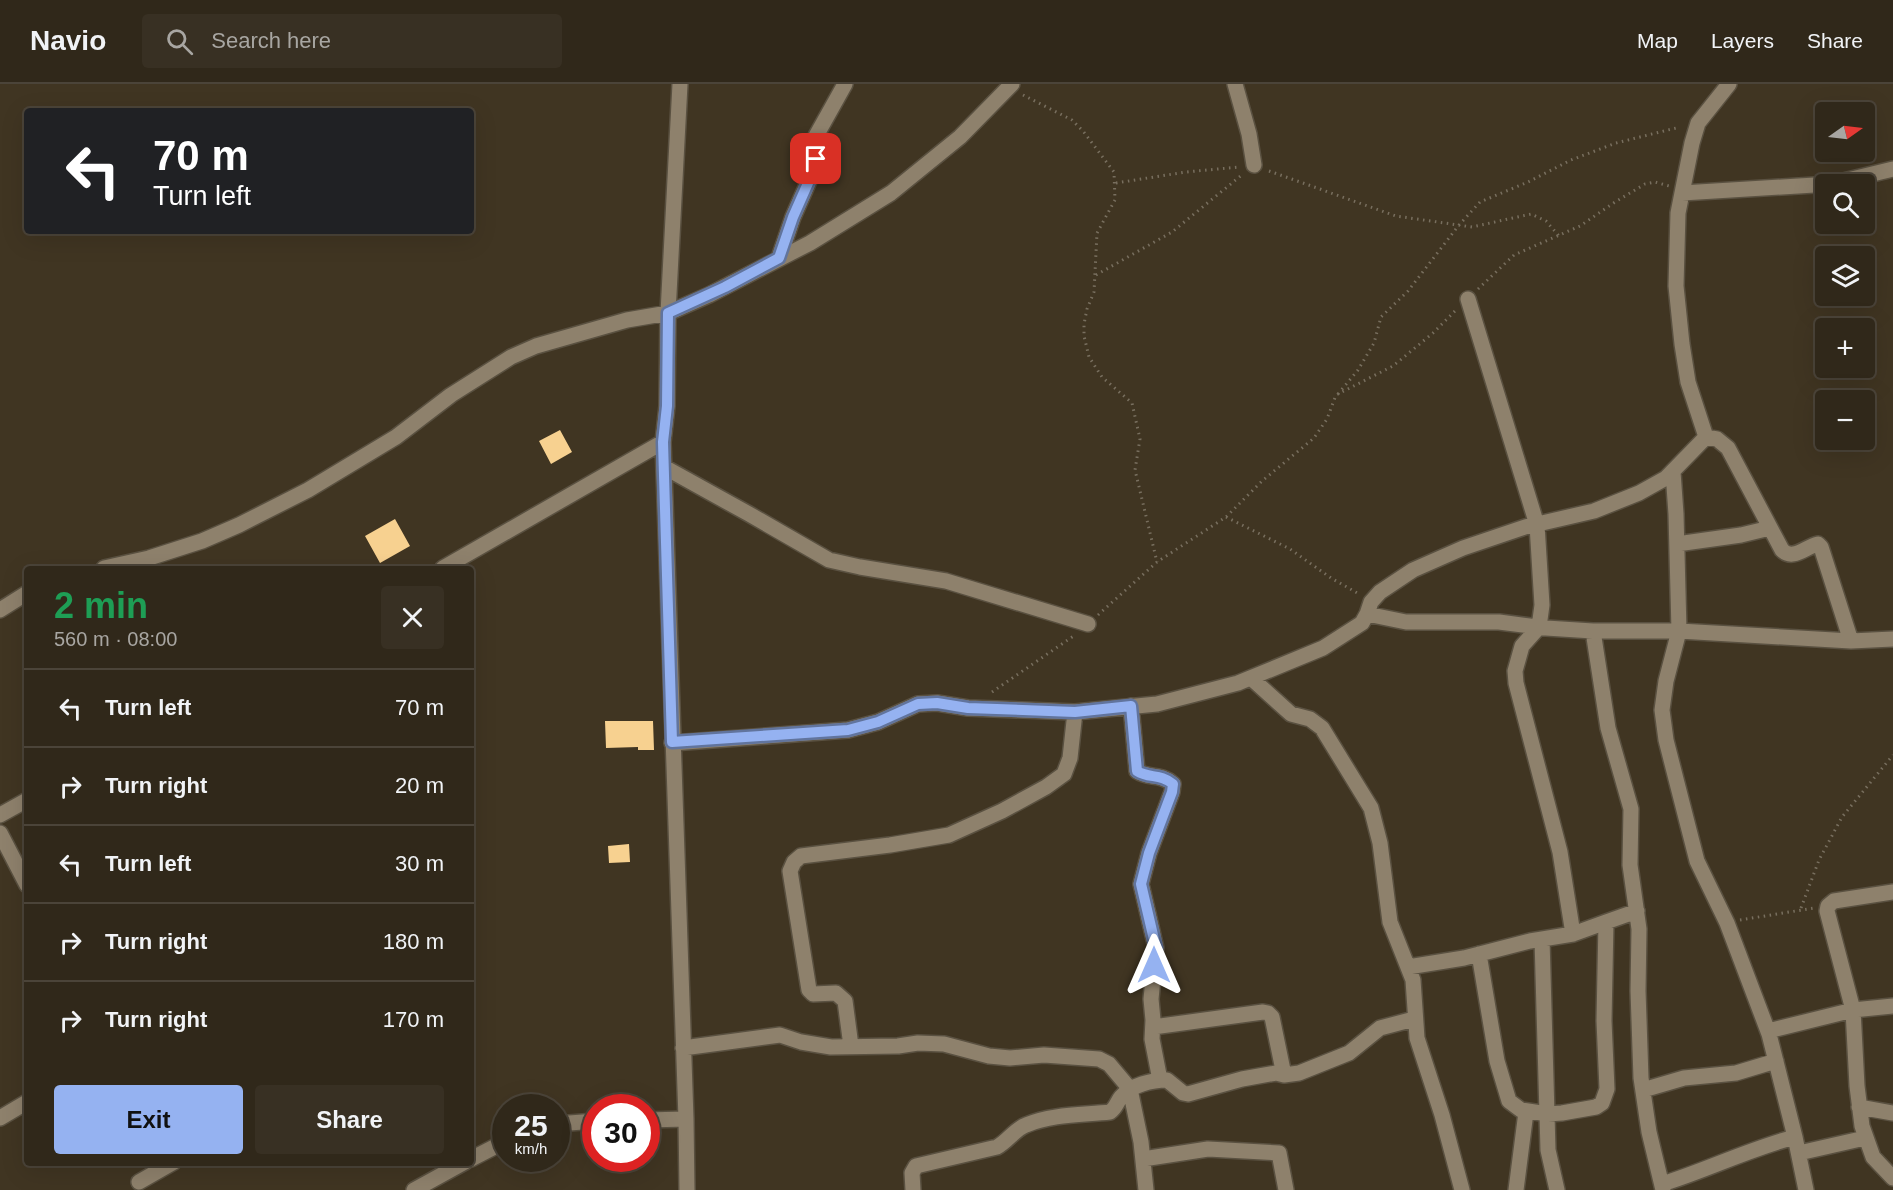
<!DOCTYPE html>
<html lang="en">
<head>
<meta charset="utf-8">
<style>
	:root { --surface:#30281a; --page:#383023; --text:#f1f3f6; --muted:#a8a6a2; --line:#4b4439; --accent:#95b2f1 }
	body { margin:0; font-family:Helvetica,sans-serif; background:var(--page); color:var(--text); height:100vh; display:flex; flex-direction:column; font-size:22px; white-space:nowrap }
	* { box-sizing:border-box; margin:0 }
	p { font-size:20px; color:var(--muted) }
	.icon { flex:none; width:33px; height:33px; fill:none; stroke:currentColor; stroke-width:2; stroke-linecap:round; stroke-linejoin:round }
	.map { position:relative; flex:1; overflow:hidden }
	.drawer { position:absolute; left:24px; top:482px; width:450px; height:600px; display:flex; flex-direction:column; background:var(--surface); border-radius:6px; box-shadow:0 6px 24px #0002,0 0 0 2px var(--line) }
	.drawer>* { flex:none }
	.guide { position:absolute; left:24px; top:24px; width:450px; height:126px; border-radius:6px; box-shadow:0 6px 24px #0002,0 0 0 2px var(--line); background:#202124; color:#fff; overflow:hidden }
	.needle { width:39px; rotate:76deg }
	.buttons { position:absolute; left:1815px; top:18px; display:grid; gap:12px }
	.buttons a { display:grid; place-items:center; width:60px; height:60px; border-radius:6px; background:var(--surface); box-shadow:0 6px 24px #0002,0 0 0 2px var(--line); font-size:30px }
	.speed { position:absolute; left:492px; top:1010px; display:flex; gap:12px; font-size:30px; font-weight:700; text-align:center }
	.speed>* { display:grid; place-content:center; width:78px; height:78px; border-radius:50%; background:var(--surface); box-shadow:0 6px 24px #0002,0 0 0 2px var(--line); line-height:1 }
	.speed small { font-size:15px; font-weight:400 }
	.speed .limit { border:9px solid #d22; background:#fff; color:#111 }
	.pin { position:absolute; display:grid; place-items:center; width:51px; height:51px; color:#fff; margin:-26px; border-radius:12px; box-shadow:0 3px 9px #0006 }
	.me { position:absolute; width:66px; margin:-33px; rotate:0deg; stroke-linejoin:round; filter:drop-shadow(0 0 4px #0008) }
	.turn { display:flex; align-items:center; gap:21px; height:126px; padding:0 30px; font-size:27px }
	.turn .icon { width:78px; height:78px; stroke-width:2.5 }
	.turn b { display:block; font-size:42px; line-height:51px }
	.round { display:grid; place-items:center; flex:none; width:63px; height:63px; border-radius:6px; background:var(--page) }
	.head { display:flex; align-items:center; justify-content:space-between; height:102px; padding:0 30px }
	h1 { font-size:36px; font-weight:700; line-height:45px; color:#1e9e55 }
	.action { display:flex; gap:12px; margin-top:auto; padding:12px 30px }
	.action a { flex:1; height:69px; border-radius:6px; background:var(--accent); color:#111; font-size:24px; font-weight:700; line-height:69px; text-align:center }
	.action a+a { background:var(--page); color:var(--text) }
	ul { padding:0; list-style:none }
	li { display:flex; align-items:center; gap:18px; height:78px; padding:0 30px; border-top:2px solid var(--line) }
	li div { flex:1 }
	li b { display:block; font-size:22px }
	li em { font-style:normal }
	header { display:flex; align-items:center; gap:36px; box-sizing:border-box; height:84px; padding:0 30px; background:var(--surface); border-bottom:2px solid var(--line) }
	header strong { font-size:28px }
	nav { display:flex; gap:33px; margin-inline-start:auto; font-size:21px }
	.search { width:420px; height:54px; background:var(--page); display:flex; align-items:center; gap:15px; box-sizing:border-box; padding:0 21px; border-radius:6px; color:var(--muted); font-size:22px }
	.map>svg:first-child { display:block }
	.building { fill:#f7d190 }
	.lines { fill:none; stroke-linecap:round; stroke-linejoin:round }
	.minor-casing { stroke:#5a5141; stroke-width:18 }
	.path { stroke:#786f5f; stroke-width:3; stroke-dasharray:1.5 4.5; stroke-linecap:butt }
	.minor { stroke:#8e816c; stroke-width:15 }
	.route-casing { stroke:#61749d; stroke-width:15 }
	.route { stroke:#95b2f1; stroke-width:10 }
</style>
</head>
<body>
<header>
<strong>Navio</strong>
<div class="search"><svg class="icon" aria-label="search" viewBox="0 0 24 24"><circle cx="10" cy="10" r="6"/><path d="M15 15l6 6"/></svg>Search here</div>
<nav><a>Map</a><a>Layers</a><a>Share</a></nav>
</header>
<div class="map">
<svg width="1893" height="1106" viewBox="0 0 1893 1106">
	<rect width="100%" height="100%" fill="#403522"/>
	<path class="building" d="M560,346L572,368L551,380L539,357Z
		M395,435L410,462L380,479L365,452Z
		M605,637H653L654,666H638V663L606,664Z
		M629,760L630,778L609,779L608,762Z"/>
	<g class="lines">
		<g class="minor-casing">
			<path id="minor" d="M680,0L668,229L667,322L663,358L686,1035L687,1106
				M1235,0L1249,50L1254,81
				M1682,109L1831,100L1893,85
				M779,174L793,133L812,90L816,75V52L845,0
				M1468,215L1537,441L1542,521L1539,543L1522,562L1515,587L1516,599L1560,768L1573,850
				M1706,353L1717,355L1728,364L1782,466C1793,477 1805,463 1818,460L1821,463L1851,557
				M664,383L749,430L829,476L860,483L946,497L1088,540
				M1673,388L1676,430L1679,547L1666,597L1662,626L1666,656L1697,777L1727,839L1769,950L1795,1053L1806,1106
				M1677,460L1741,451L1770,444
				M104,484L149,474L202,457L239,441L308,406L396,353L451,311L511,273L536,262L627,236L668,229L709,211L810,159L891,109L960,53L1012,0
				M443,484L663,358
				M0,526L27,509
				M1367,530L1406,538H1499L1546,544L1593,547H1679L1851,557L1893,555
				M1593,547L1608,644L1631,725L1630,781L1639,845L1638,907L1641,994L1649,1048L1663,1106
				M1251,594L1291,630L1310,635L1322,644L1371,724L1380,759L1390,838L1413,896L1417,954L1442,1031L1462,1106
				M1131,622L1137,687C1149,695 1160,689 1173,700L1172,708L1149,769L1141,800L1156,864L1151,915L1153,936L1152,955L1160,996
				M672,659L848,646L878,638L918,620L937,619L968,624L1075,628L1157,620L1238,599L1323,564L1362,539L1367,530L1371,518L1380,508L1413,486L1463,464L1525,443L1594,427L1639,409L1666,394L1706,353L1688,298L1682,260L1676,202L1678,129L1692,59L1698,39L1729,0
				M0,731L27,716
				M0,749L27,801
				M1893,808L1834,817L1828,822L1827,827L1853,926L1857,1002L1862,1042L1873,1073L1893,1094
				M1542,855L1548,1066L1557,1106
				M1479,870L1497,977L1509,1017L1521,1026L1548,1030L1562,1029L1596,1023L1602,1019L1607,1005L1604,937L1606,838L1637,827
				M1408,883L1464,874L1530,857L1573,850L1606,838
				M1153,943L1263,928L1268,929L1272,933L1284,991
				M1768,947L1853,926L1893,922
				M851,962L845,917L836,909L813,910L809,906L790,787L794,778L801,772L890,761L949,751L1002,727L1046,703L1064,690L1070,674L1075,628
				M683,964L780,951L801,958L831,963L898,962L918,959L944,960L989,972L1010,974L1044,971L1099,975L1109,980L1130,1005L1141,1058L1146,1106
				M1643,1006L1684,994L1736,989L1776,977
				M1859,1023L1893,1029
				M0,1034L27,1018
				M646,1036L686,1035
				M556,1040L596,1037
				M1799,1069L1865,1054
				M471,1075L506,1057
				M1143,1075L1208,1065L1279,1069L1286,1106
				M139,1098L174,1078
				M1662,1100C1707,1086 1749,1065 1795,1053
				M414,1106L465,1078
				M913,1106L912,1089L916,1082L997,1063C1008,1057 1015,1045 1026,1041C1052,1030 1083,1031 1110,1028C1116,1024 1117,1018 1121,1013C1131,1001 1152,996 1167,996L1183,1009L1188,1010L1242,995L1276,989L1284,991L1299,989L1349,969L1380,944L1414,935
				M1516,1106L1526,1028"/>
		</g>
		<path class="path" d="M1023,11L1072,36L1083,47L1114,88L1115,116L1097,149L1094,208L1087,225L1084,240V252L1089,273L1102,293L1132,319L1140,355L1135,386L1157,478
			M1269,87L1396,132L1472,143L1531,130L1546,137L1559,152
			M1116,99L1186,88L1239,83
			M1096,191L1172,148L1243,90
			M1478,205L1514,171L1580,142L1615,118L1645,100L1655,98L1669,102
			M1338,310L1358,286L1374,259L1381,233L1408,207L1459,141L1480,118L1528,98L1571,76L1616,59L1680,43
			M1226,433L1290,465L1331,494L1359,510
			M1098,531L1157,478L1226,433L1262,397L1314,354L1327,335L1336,311L1393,282L1433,249L1456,226
			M992,608L1075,551
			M1801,824L1819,776L1842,733L1893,671
			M1740,836L1814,824"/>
		<use href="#minor" class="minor"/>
	</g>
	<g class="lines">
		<g class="route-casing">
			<path id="route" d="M816,75L812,90L793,133L779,174L725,203L668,229L667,322L663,358L672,658L848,646L878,638L918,620L937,619L968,624L1075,628L1131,622L1137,687C1149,695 1160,689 1173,700L1172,708L1149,769L1141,800L1156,864L1154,881"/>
		</g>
		<use href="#route" class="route"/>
	</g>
</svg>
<div class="buttons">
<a><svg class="needle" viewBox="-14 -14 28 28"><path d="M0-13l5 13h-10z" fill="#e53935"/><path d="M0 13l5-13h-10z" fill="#a8a6a2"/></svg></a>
<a><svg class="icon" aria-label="search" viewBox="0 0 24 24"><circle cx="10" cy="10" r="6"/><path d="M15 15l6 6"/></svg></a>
<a><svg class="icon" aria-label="layers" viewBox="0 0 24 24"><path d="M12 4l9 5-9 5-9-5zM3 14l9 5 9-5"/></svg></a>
<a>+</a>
<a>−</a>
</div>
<div class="speed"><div>25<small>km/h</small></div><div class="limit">30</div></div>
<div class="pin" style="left:816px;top:75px;background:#d93025"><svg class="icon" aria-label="arrive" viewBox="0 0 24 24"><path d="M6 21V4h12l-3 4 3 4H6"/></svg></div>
<svg class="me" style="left:1154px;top:881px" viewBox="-20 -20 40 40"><path d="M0-17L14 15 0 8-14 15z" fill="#95b2f1" stroke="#fff" stroke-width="4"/></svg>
<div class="guide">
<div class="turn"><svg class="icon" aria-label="left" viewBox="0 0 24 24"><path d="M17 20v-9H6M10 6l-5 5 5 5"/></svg><div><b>70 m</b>Turn left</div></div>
</div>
<section class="drawer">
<div class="head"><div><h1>2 min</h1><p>560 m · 08:00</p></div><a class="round"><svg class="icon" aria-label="close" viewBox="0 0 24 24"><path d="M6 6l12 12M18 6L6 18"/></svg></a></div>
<ul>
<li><svg class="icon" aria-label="left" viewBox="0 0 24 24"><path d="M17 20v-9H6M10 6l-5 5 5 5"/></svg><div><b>Turn left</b></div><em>70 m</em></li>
<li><svg class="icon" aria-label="right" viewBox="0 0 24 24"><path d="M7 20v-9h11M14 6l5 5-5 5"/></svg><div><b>Turn right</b></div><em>20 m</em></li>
<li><svg class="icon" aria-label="left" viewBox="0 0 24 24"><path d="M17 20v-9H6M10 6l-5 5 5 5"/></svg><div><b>Turn left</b></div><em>30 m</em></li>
<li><svg class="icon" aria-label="right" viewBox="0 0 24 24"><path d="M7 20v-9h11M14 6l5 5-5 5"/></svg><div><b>Turn right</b></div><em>180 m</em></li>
<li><svg class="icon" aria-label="right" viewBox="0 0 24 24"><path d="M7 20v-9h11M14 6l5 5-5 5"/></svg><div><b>Turn right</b></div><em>170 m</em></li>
</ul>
<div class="action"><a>Exit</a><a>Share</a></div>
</section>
</div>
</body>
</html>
